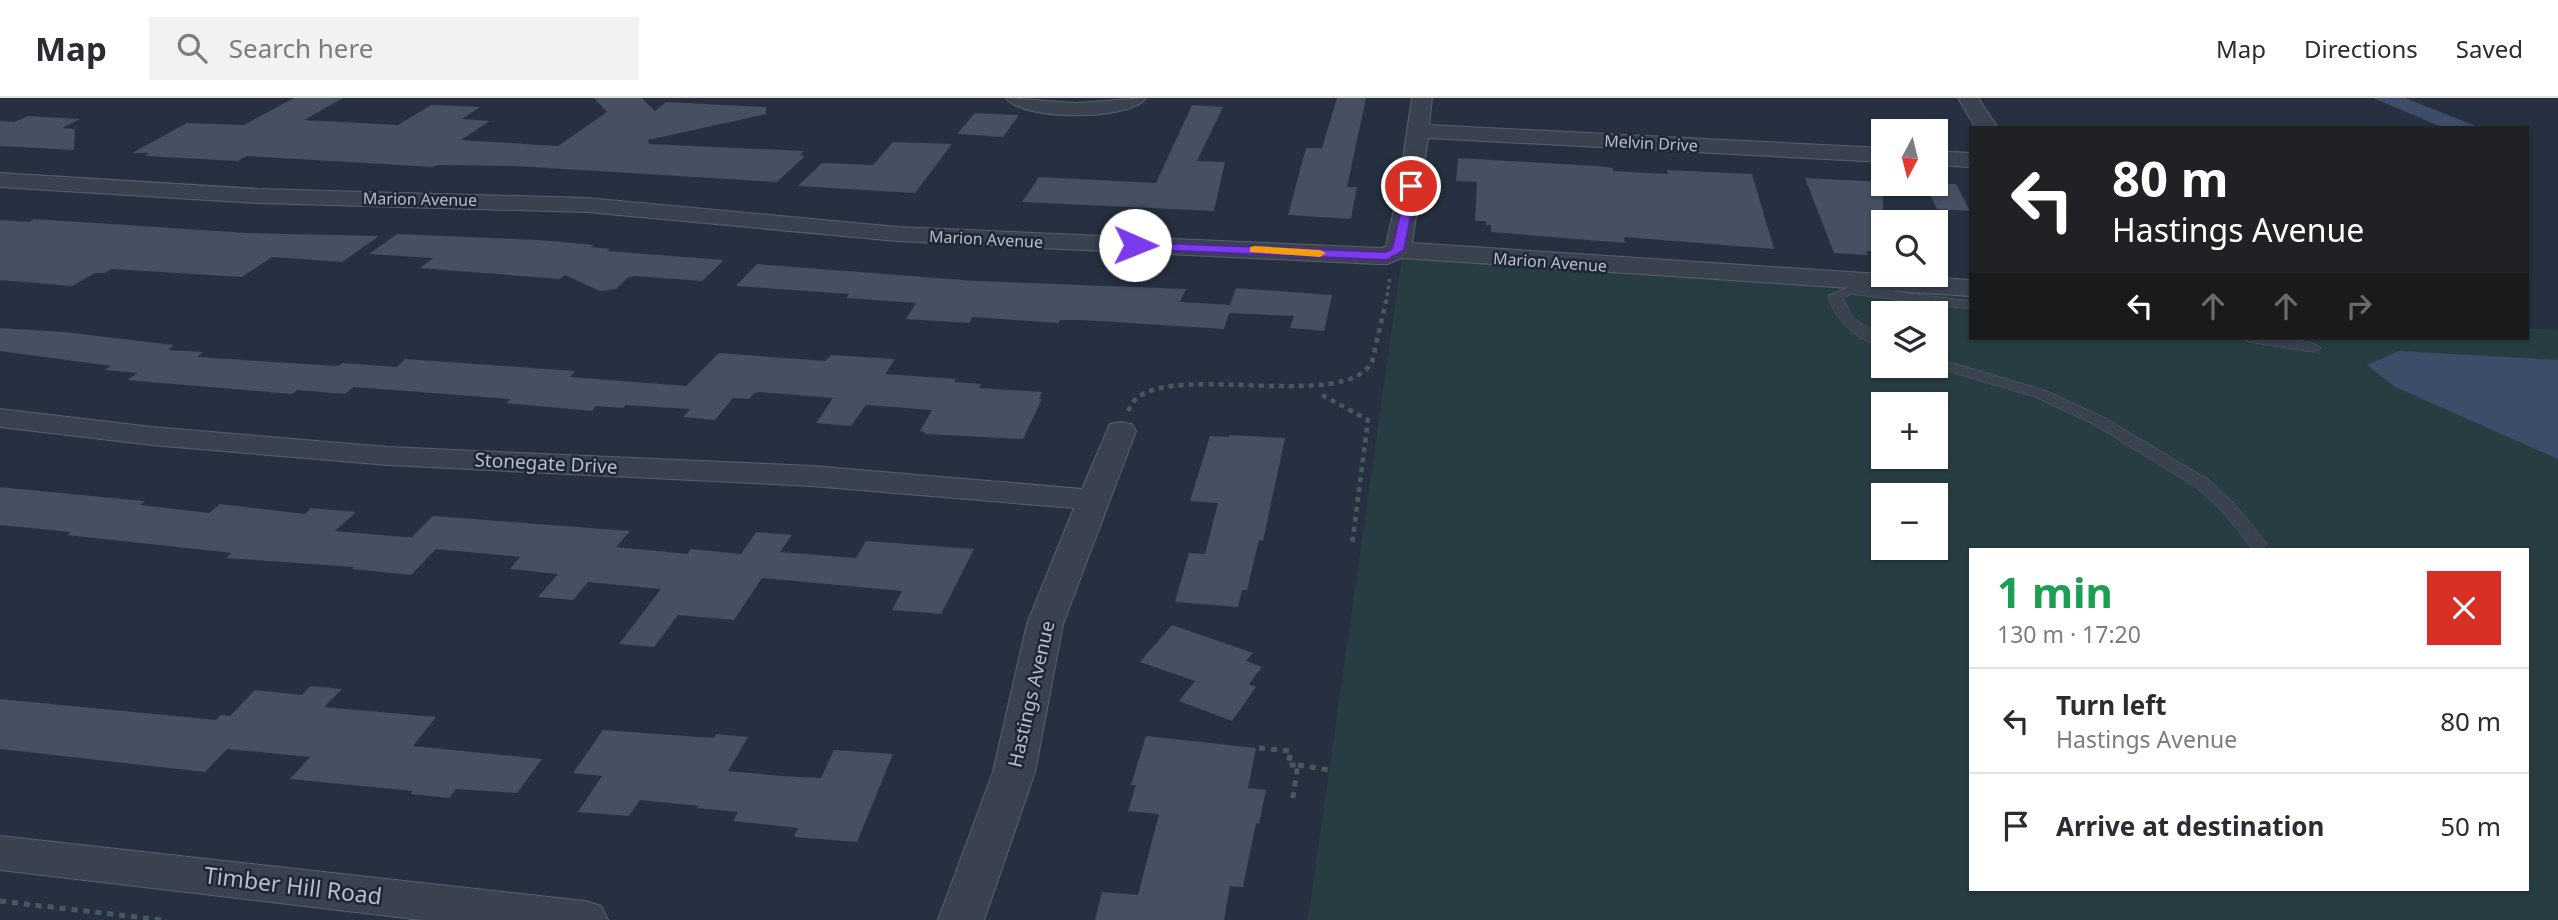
<!DOCTYPE html>
<html lang="en">
<head>
<meta charset="utf-8">
<style>
	:root { --surface:#fff; --page:#f2f2f3; --text:#2b2b33; --muted:#7c7c81; --line:#e1e1e2 }
	body { margin:0; font-family:"Noto Sans",sans-serif; background:var(--page); color:var(--text); height:100vh; display:flex; flex-direction:column; font-size:26px; white-space:nowrap }
	* { box-sizing:border-box; margin:0 }
	p { font-size:23px; color:var(--muted) }
	.icon { flex:none; width:38px; height:38px; fill:none; stroke:currentColor; stroke-width:2; stroke-linecap:round; stroke-linejoin:round }
	.map { position:relative; flex:1; overflow:hidden }
	.drawer { position:absolute; left:1969px; top:450px; width:560px; height:343px; display:flex; flex-direction:column; background:var(--surface); border-radius:0px; box-shadow:0 2px 5px #0004 }
	.drawer>* { flex:none }
	.banner { position:absolute; left:1969px; top:28px; width:560px; height:214px; border-radius:0px; box-shadow:0 2px 5px #0004; background:#202124; color:#fff; overflow:hidden }
	.needle { width:46px; rotate:187deg }
	.controls { position:absolute; left:1871px; top:21px; display:grid; gap:14px }
	.controls a { display:grid; place-items:center; width:77px; height:77px; border-radius:0px; background:var(--surface); box-shadow:0 2px 5px #0004; font-size:35px }
	.pin { position:absolute; display:grid; place-items:center; width:60px; height:60px; color:#fff; margin:-30px; border:4px solid #fff; border-radius:50%; box-shadow:0 2px 7px #0007 }
	.me { position:absolute; width:77px; margin:-38px; rotate:91deg; stroke-linejoin:round; filter:drop-shadow(0 0 5px #0008) }
	.turn { display:flex; align-items:center; gap:24px; height:147px; padding:0 28px; font-size:32px }
	.turn .icon { width:91px; height:91px; stroke-width:2.5 }
	.turn b { display:block; font-size:49px; line-height:60px }
	.lanes { display:flex; align-items:center; height:66px; padding:0 28px; background:#0003; justify-content:center; gap:35px; direction:ltr }
	.lanes .off { opacity:.35 }
	.round { display:grid; place-items:center; flex:none; width:74px; height:74px; border-radius:0px; background:var(--page) }
	.overview { display:flex; align-items:center; justify-content:space-between; height:119px; padding:0 28px }
	h1 { font-size:42px; font-weight:700; line-height:52px; color:#1e9e55 }
	ul { padding:0; list-style:none }
	li { display:flex; align-items:center; gap:21px; height:105px; padding:0 28px; border-top:2px solid var(--line) }
	li div { flex:1 }
	li b { display:block; font-size:26px }
	li em { font-style:normal }
	header { display:flex; align-items:center; gap:42px; box-sizing:border-box; height:98px; padding:0 35px; background:var(--surface); border-bottom:2px solid var(--line) }
	header strong { font-size:33px }
	nav { display:flex; gap:38px; margin-inline-start:auto; font-size:24px }
	.search { width:490px; height:63px; background:var(--page); display:flex; align-items:center; gap:18px; box-sizing:border-box; padding:0 24px; border-radius:0px; color:var(--muted); font-size:26px }
	.map>svg:first-child { display:block }
	.green { fill:#283d41; fill-rule:evenodd }
	.water { fill:#3c4c69 }
	.building { fill:#455062 }
	.lines { fill:none; stroke-linecap:round; stroke-linejoin:round }
	.lane-casing { stroke:#58606d; stroke-width:1 }
	.street-casing { stroke:#58606d; stroke-width:2 }
	.path-far2 { stroke:#465a5e; stroke-width:3.5; stroke-dasharray:3.5 3.5; stroke-linecap:butt }
	.path-far1 { stroke:#465a5e; stroke-width:4.5; stroke-dasharray:5 5; stroke-linecap:butt }
	.path { stroke:#465a5e; stroke-width:5; stroke-dasharray:6 6; stroke-linecap:butt }
	.lane { fill:#3a4250; fill-rule:evenodd }
	.street { fill:#3a4250; fill-rule:evenodd }
	.route { fill:#7c3aed; stroke:#51269a; stroke-width:2 }
	.slow { fill:#f59e0b }
	.labels { text-anchor:middle; stroke-width:5; stroke-linejoin:round; paint-order:stroke }
	.far-street-label { font-size:16px; fill:#b7bdca; stroke:#1f2735 }
	.street-label { font-size:19px; fill:#b7bdca; stroke:#1f2735 }
	.near-street-label { font-size:23px; fill:#b7bdca; stroke:#1f2735 }
</style>
</head>
<body>
<header>
<strong>Map</strong>
<div class="search"><svg class="icon" aria-label="search" viewBox="0 0 24 24"><circle cx="10" cy="10" r="6"/><path d="M15 15l6 6"/></svg>Search here</div>
<nav><a>Map</a><a>Directions</a><a>Saved</a></nav>
</header>
<div class="map">
<svg width="2558" height="822" viewBox="0 0 2558 822">
	<rect width="100%" height="100%" fill="#263040"/>
	<path class="green" d="M1402,159L1970,195V240H2527V230L2558,232V822H1308ZM1883,215H1936V268H1883ZM1883,306H1936V359H1883ZM1883,397H1936V450H1883ZM1970,452H2527V791H1970Z"/>
	<path class="water" d="M2373,0H2405L2481,30H2444Z
		M2399,253L2558,262V361L2395,289L2367,267Z"/>
	<path class="building" d="M294,0H343L304,22L398,27L431,7L480,9L462,21L490,23L461,42L558,48L607,14L594,0H642L655,13L666,4L766,9V16L648,42L649,46L804,53L800,57L805,58L777,84L515,68L437,67L433,69L247,58L237,63L145,58L149,55H132L187,25L244,27Z
		M1337,0H1366L1347,89H1357L1351,121L1288,117L1306,50H1322Z
		M1192,7L1223,9L1197,63L1225,64L1214,113L1022,104L1039,79L1156,85Z
		M975,15L1019,17L1003,39L957,36Z
		M28,18L80,21L62,30L75,31L74,52L0,48V23L14,24Z
		M893,44L952,46L915,95L798,88L822,65L873,67Z
		M1458,60L1597,68L1613,70V73L1668,76L1667,72L1752,76L1774,151L1624,139L1625,145L1491,134V127H1486V123H1475L1477,84L1456,83Z
		M1805,80L1883,84V154L1866,153L1868,157L1834,155Z
		M1925,86H1956L1970,113L1937,111Z
		M34,121L248,135L379,138L342,164L272,159L242,179L112,171L105,175H95L72,188L0,182V122L29,124Z
		M397,136L539,142L594,147L591,149L610,151L607,153L724,162L702,183L634,178L627,180L616,191L600,193L565,177L560,181L420,170L433,160L369,156Z
		M757,166L976,183L1186,191L1180,204L1230,207L1236,190L1332,197L1324,233L1290,230L1294,218L1229,215L1224,231L1083,222H1060L1059,225L973,219L969,225L906,221L916,205L846,200L849,196L736,188Z
		M0,230L64,234L174,247L168,252L203,254L197,259L338,268L343,265L397,269L405,261L575,273L570,279L686,288L719,255L825,263L831,257L895,261L885,276L956,281L954,284L981,286L979,290L1042,294L1039,301H1042L1023,341L924,336L925,334L920,333L932,312L866,307L851,328L816,325L833,300L760,294L754,295L749,301L733,300L715,322L683,319L690,311L626,307L623,310L596,308L592,313L506,305L511,301L354,289L345,296L297,292L292,296L127,282L138,275L104,272L111,268L0,253Z
		M1230,337L1285,340L1263,443L1259,442L1247,492H1242L1238,509L1175,504L1189,455L1205,456L1218,405L1190,403L1210,338L1229,339Z
		M0,389L143,403H145L140,407L209,415L220,406L305,416L311,410L356,414L335,433L403,439H412L433,418L630,433L616,449L688,456L691,451L741,456L756,434L792,437L780,454L856,460L866,443L974,451L941,516L892,512L902,493L762,480L734,522L678,517L654,549L619,546L661,491L588,484L573,502L538,499L558,476L510,471L520,459L436,451L411,477L352,471L354,469L226,460L232,455L67,437L71,434L0,427Z
		M1172,527L1253,555L1246,563L1262,569L1249,586L1256,589L1232,623L1179,603L1195,583L1140,564Z
		M310,588L342,591L324,609L436,619L413,648L542,661L517,695L456,691L449,700L410,696L413,693L290,681L310,659L227,651L205,674L0,651V601L216,622L221,617L230,618L255,592L302,597Z
		M603,632L714,640L716,636L748,639L728,673L782,678L821,680L834,652L893,656L857,744L794,739L798,730L733,723L738,714L697,710L699,708L640,702L629,718L578,714L602,678L573,675Z
		M1146,638L1256,650L1248,690L1266,692L1259,726L1256,725L1243,789L1230,788L1224,822H1095L1102,794L1138,797L1159,716L1128,713L1136,687H1131Z"/>
	<g class="lines">
		<g class="lane-casing">
			<path id="lane" d="M1851,188L1970,203V211L1852,196L1843,200L1852,219L1883,239V249C1857,243 1836,224 1828,198Z
				M2242,240C2261,240 2307,238 2321,250L2314,254L2249,244Z
				M1936,260L2047,293L2105,320L2209,382L2233,404L2267,446L2258,452L2252,450L2221,412L2197,390L2093,326L2035,299L1931,268H1936Z"/>
		</g>
		<g class="street-casing">
			<path id="street" d="M1006,0L1076,5L1146,0C1130,23 1022,23 1006,0Z
				M1412,0H1432L1429,27L1883,50V64L1428,40L1412,145L1970,182V198L1402,160L1387,166H1377L897,143L587,114L258,105L0,89V75L258,91L587,100L897,129L1382,150L1386,148L1399,88Z
				M1958,0H1978L1998,30H1976Z
				M1936,53L1970,55V69L1936,67Z
				M0,311L152,329L388,349L812,368L1082,391L1110,326L1121,324L1132,326L1136,333L1063,526L1035,674L984,822H938L993,674L1027,526L1074,410L812,388L388,367L152,347L0,329Z
				M0,738L585,803L601,808L608,822H422L0,772Z"/>
		</g>
		<path class="path-far2" d="M1386,205L1390,179"/>
		<path class="path-far1" d="M1322,297L1368,322L1352,447
			M1128,313C1131,308 1133,303 1137,300C1180,265 1344,314 1372,264L1386,203"/>
		<path class="path" d="M1259,650L1291,653L1288,667H1298L1292,705
			M1298,667L1329,672
			M0,803L162,822"/>
		<use href="#lane" class="lane"/>
		<use href="#street" class="street"/>
	</g>
	<path class="route" d="M1407,86L1417,88L1404,152L1387,162L1135,151L1129,147L1135,144L1385,154L1392,151Z"/>
	<path class="slow" d="M1255,148L1320,152L1326,155L1320,159L1250,154V149Z"/>
	<g class="labels">
		<g class="far-street-label">
			<text transform="translate(1651 45) rotate(3)" y="6">Melvin Drive</text>
			<text transform="translate(420 101) rotate(1)" y="6">Marion Avenue</text>
			<text transform="translate(986 141) rotate(3)" y="6">Marion Avenue</text>
			<text transform="translate(1550 164) rotate(4)" y="6">Marion Avenue</text>
		</g>
		<g class="street-label">
			<text transform="translate(546 365) rotate(3)" y="7">Stonegate Drive</text>
			<text transform="translate(1031 596) rotate(-77)" y="7">Hastings Avenue</text>
		</g>
		<g class="near-street-label">
			<text transform="translate(293 788) rotate(7)" y="8">Timber Hill Road</text>
		</g>
	</g>
</svg>
<div class="controls">
<a><svg class="needle" viewBox="-14 -14 28 28"><path d="M0-13l5 13h-10z" fill="#e53935"/><path d="M0 13l5-13h-10z" fill="#7c7c81"/></svg></a>
<a><svg class="icon" aria-label="search" viewBox="0 0 24 24"><circle cx="10" cy="10" r="6"/><path d="M15 15l6 6"/></svg></a>
<a><svg class="icon" aria-label="layers" viewBox="0 0 24 24"><path d="M12 4l9 5-9 5-9-5zM3 14l9 5 9-5"/></svg></a>
<a>+</a>
<a>−</a>
</div>
<div class="pin" style="left:1411px;top:88px;background:#d93025"><svg class="icon" aria-label="arrive" viewBox="0 0 24 24"><path d="M6 21V4h12l-3 4 3 4H6"/></svg></div>
<svg class="me" style="left:1135px;top:147px" viewBox="-20 -20 40 40"><circle r="19" fill="#fff"/><path d="M0-13L10 11 0 6-10 11z" fill="#7c3aed"/></svg>
<div class="banner">
<div class="turn"><svg class="icon" aria-label="left" viewBox="0 0 24 24"><path d="M17 20v-9H6M10 6l-5 5 5 5"/></svg><div><b>80 m</b>Hastings Avenue</div></div>
<div class="lanes"><svg class="icon" aria-label="left" viewBox="0 0 24 24"><path d="M17 20v-9H6M10 6l-5 5 5 5"/></svg><svg class="icon off" aria-label="ahead" viewBox="0 0 24 24"><path d="M12 20V5M6 11l6-6 6 6"/></svg><svg class="icon off" aria-label="ahead" viewBox="0 0 24 24"><path d="M12 20V5M6 11l6-6 6 6"/></svg><svg class="icon off" aria-label="right" viewBox="0 0 24 24"><path d="M7 20v-9h11M14 6l5 5-5 5"/></svg></div>
</div>
<section class="drawer">
<div class="overview"><div><h1>1 min</h1><p>130 m · 17:20</p></div><a class="round" style="background:#d93025;color:#fff"><svg class="icon" aria-label="close" viewBox="0 0 24 24"><path d="M6 6l12 12M18 6L6 18"/></svg></a></div>
<ul>
<li><svg class="icon" aria-label="left" viewBox="0 0 24 24"><path d="M17 20v-9H6M10 6l-5 5 5 5"/></svg><div><b>Turn left</b><p>Hastings Avenue</p></div><em>80 m</em></li>
<li><svg class="icon" aria-label="arrive" viewBox="0 0 24 24"><path d="M6 21V4h12l-3 4 3 4H6"/></svg><div><b>Arrive at destination</b></div><em>50 m</em></li>
</ul>
</section>
</div>
</body>
</html>
